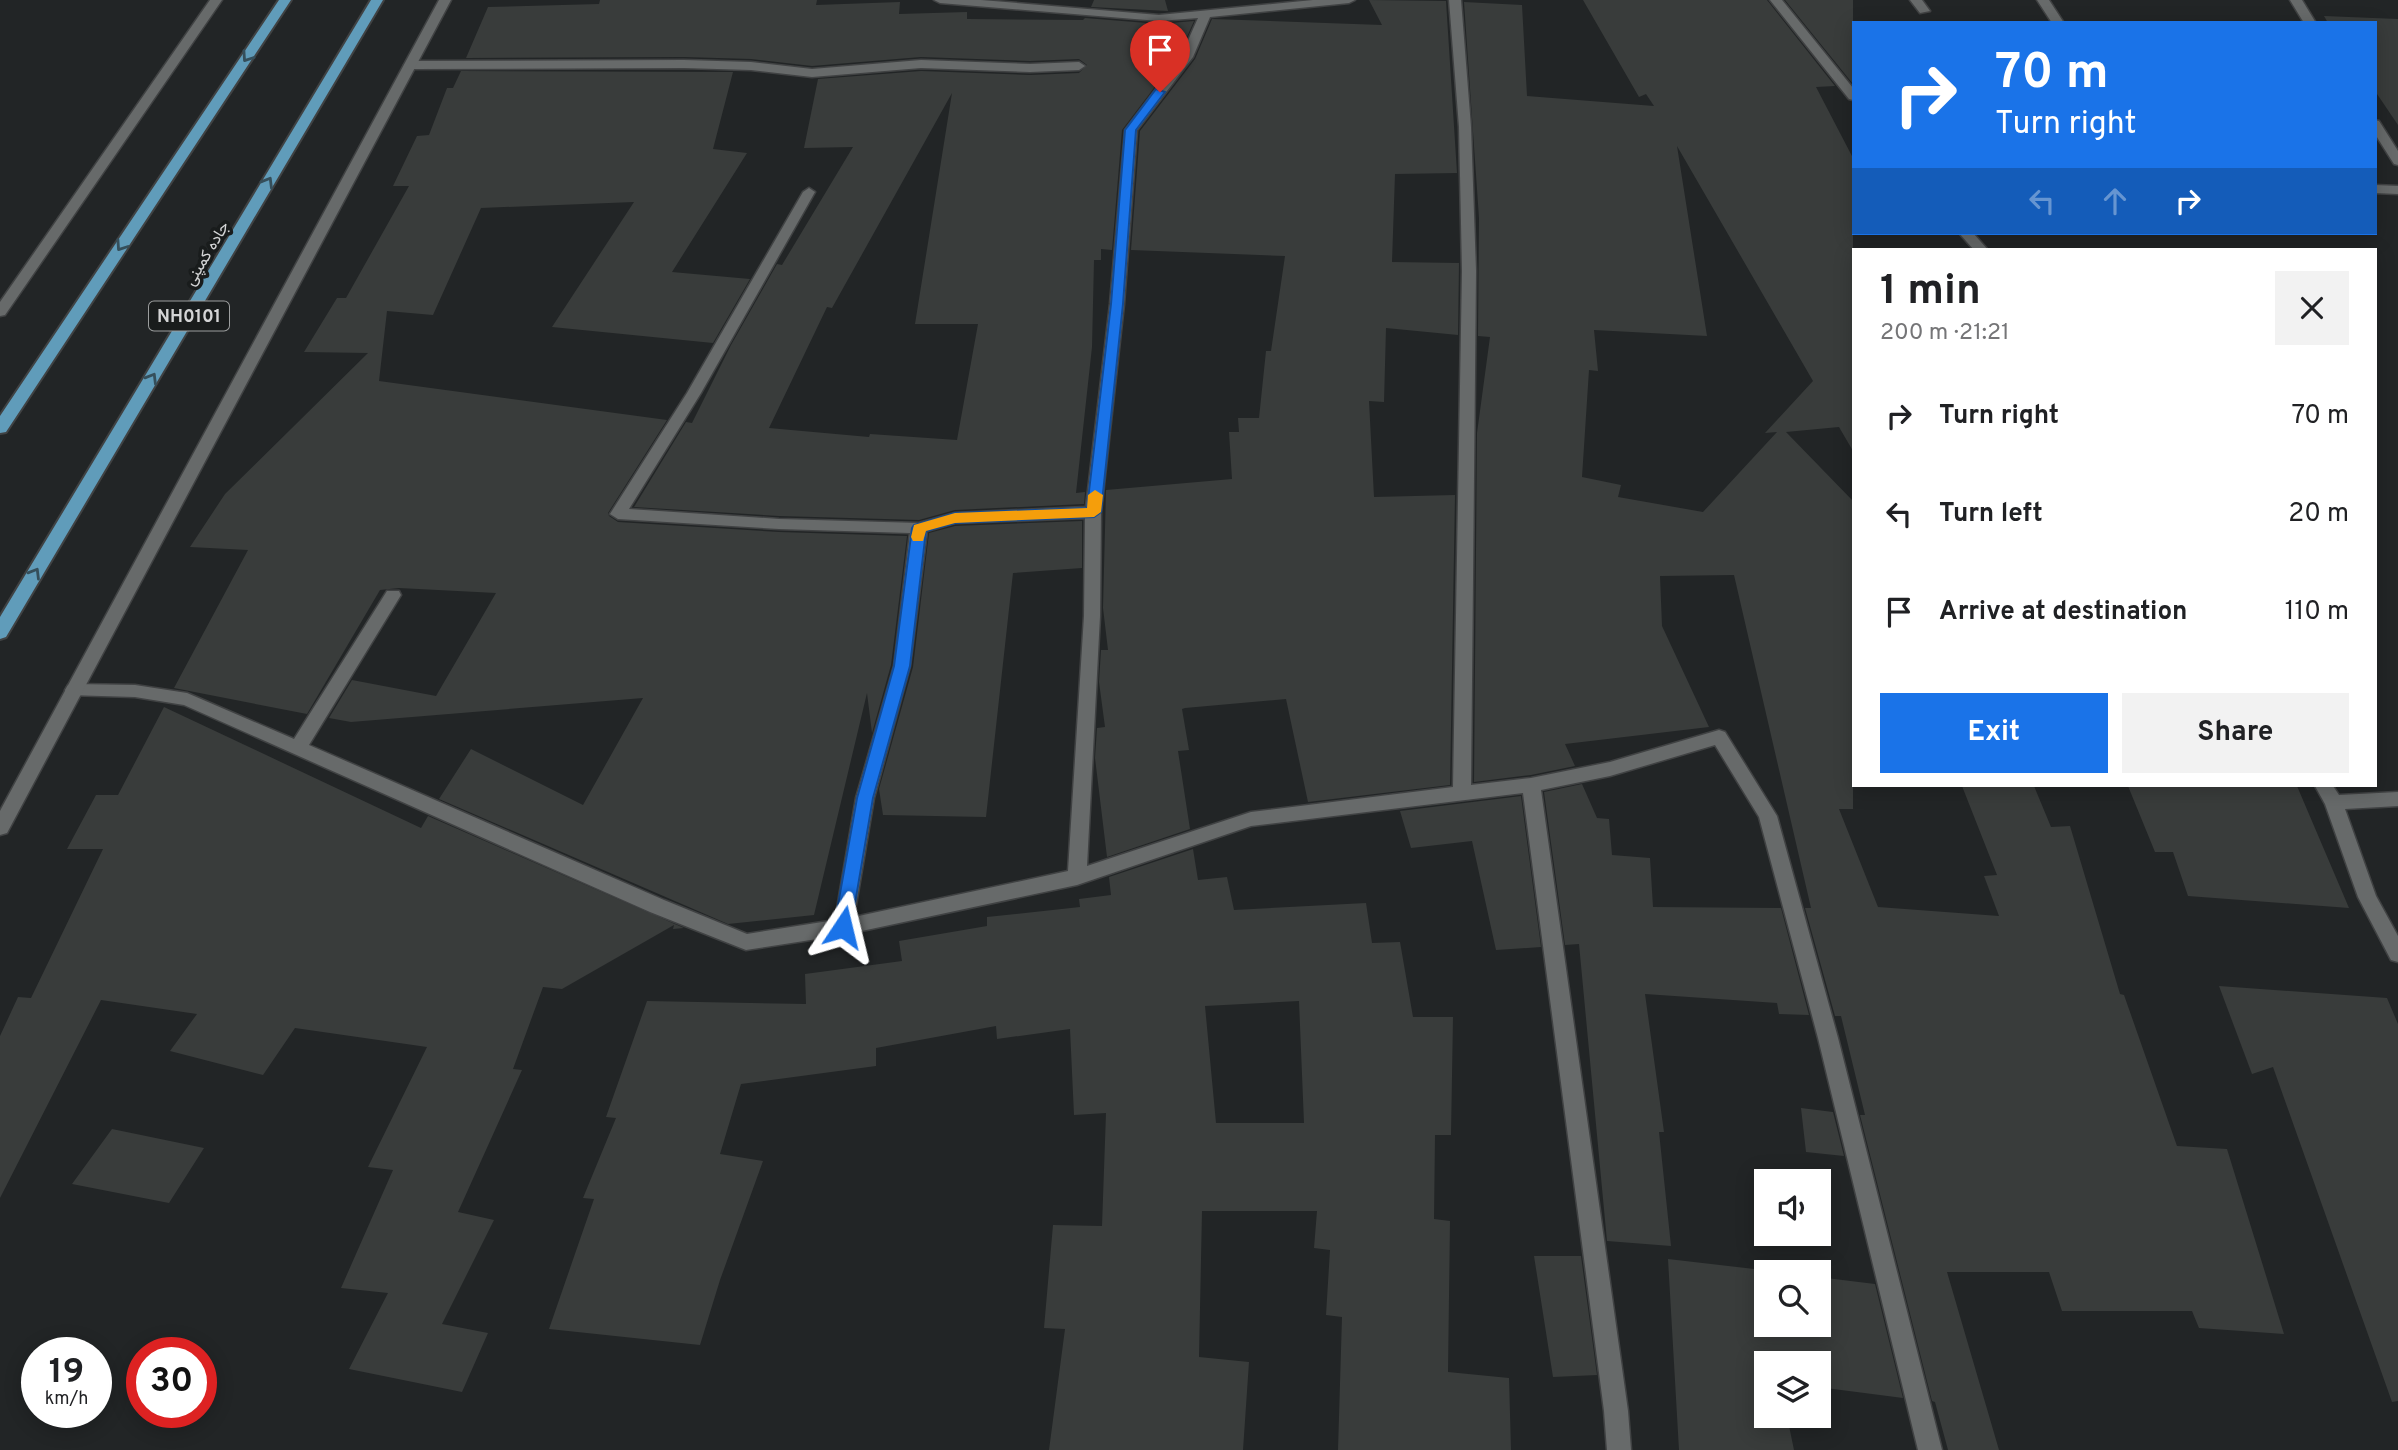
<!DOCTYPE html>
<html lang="en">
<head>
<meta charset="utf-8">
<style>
	:root { --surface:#fff; --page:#f2f2f2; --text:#202124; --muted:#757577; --accent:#1a73e8 }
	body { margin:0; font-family:Overpass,Vazirmatn,sans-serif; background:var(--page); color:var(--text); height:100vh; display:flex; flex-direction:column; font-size:26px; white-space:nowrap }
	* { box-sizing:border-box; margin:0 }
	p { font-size:23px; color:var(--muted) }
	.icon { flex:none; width:38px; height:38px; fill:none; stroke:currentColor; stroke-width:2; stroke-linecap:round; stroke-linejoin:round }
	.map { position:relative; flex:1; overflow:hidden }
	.side { position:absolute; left:1852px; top:248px; width:525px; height:539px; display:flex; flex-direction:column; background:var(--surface); border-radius:0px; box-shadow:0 4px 18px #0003 }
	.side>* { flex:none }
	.guide { position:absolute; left:1852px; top:21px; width:525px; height:214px; border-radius:0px; box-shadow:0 4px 18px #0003; background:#1a73e8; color:#fff; overflow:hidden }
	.buttons { position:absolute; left:1754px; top:1169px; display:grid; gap:14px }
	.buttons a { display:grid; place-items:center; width:77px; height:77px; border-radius:0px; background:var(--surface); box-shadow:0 4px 18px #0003; font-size:35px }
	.speed { position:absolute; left:21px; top:1337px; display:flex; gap:14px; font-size:35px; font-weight:700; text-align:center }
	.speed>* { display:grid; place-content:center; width:91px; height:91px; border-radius:50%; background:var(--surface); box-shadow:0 4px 18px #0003; line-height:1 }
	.speed small { font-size:18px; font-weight:400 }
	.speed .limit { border:10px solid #d22; background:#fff; color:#111 }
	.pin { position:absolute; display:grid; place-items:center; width:60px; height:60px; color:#fff; margin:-72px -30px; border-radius:50% 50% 50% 0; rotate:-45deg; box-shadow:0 0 7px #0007 }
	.pin .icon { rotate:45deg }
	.me { position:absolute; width:77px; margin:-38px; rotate:10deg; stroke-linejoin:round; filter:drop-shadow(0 0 5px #0008) }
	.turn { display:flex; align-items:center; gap:24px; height:147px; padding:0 28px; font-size:32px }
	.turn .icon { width:91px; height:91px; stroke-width:2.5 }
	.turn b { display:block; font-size:49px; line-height:60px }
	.lanes { display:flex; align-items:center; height:66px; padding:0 28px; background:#0003; justify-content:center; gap:35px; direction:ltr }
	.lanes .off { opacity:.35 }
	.round { display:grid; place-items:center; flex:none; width:74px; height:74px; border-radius:0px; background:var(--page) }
	.overview { display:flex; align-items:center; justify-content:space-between; height:119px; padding:0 28px }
	h1 { font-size:42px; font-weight:700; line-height:52px }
	.cta { display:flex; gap:14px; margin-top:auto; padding:14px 28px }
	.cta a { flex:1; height:80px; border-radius:0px; background:var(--accent); color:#fff; font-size:28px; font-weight:700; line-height:80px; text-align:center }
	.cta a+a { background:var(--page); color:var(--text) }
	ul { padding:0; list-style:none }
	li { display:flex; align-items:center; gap:21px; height:98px; padding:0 28px }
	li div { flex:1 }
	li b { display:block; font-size:26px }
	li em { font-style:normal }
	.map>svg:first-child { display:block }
	.building { fill:#393c3b; fill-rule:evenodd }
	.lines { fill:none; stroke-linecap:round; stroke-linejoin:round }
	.minor-casing { stroke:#404243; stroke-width:3 }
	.tertiary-casing { stroke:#404243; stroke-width:3 }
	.trunk-casing { stroke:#404243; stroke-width:4 }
	.minor { fill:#676a6a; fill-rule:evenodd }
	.tertiary { fill:#676a6a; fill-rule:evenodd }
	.trunk { fill:#609cba; fill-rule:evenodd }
	.oneway { stroke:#354f5b }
	.route { fill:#1a73e8; stroke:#114b97; stroke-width:2 }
	.slow { fill:#f59e0b }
	.labels { text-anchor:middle; stroke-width:7; stroke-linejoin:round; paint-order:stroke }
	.far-street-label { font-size:16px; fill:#d4d5d6; stroke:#191c1c }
	.shield { fill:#191c1c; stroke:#9c9e9e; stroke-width:2 }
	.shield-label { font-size:18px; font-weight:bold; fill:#d4d5d6 }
</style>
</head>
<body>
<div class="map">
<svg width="2398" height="1450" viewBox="0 0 2398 1450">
	<rect width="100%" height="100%" fill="#222526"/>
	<path class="building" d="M600,0H817L816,5L900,2L899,14L967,12V19L1083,20L1085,18L1159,24L1194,21L1179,55L1122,130L1112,250L1101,249V260H1094L1092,347L1076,493L1085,492L1084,504L955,510L919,520L779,516L634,507L686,422L692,423L731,345L777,264L782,265L853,147L804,148L818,79L921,71L1030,75L1079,73L1087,65L1079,59L1030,61L921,57L812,66L751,59L684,57L466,58L488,7L599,4ZM952,93L915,324H978L957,440L870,434L869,437L769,428L827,307L832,308Z
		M1094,0H1165L1168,11L1091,7Z
		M1369,0L1446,1L1457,173L1395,174L1392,262L1459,263L1458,335L1386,328L1384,402L1369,401L1374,497L1455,495L1450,785L1308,802L1286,699L1185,708L1182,709L1189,750L1178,751L1190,829L1107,857L1095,758L1097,728L1105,727L1099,682L1101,650H1108L1103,608L1106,490L1232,479L1229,432H1239L1238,418H1259L1266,351H1271L1285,256L1131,250L1140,131L1195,59L1212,19L1382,25Z
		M1583,0H1767L1835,86L1816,87L1853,158V451L1839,427L1786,432L1853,501V809H1839L1878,907L1999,916L1984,876L1997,875L1962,786H2034L2051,827L2070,826L2120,994L2124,995L2177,1146L2227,1149L2284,1334L2199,1328L2192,1311H2062L2049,1272H1947L1999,1450H1948L1935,1402L1932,1401L1860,1115H1865L1841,1016H1835L1805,908H1811L1734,575L1660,576L1662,626L1709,727L1565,744L1575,766L1531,775L1474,782L1477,433L1490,337L1478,336L1479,218L1464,2L1522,5L1527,96L1654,106L1646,94L1639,97ZM1677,146L1813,381L1765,433L1777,432L1703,512L1618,497L1621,485L1582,477L1589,370L1598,371L1594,330L1707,336Z
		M1785,0H1853V84Z
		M2324,16L2398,19V125L2375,91V23H2328Z
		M461,71L733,72L713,149L747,153L672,272L750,279L713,343L552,327L634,202L481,208L433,315L387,311L379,381L667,420L608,513L609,516L618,522L779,532L907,536L891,665L872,733L867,693L814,915L728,924L439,799L471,749L583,805L643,698L351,722L329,718L352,680L436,696L496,593L399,588L380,590L307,714L174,688L248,550L190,547L225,494L368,353L304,352L337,298H346L409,186H393L417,136L429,135L447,88H453Z
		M1082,521V568L1013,573L986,817L883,815L879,789L913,667L929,533L955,526Z
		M164,707L421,828L428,816L684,928L673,929L674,925L562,989L543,987L513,1069L522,1070L458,1212L494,1220L442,1324L488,1333L462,1392L349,1369L388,1293L341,1288L393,1170L368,1167L427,1047L295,1028L263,1075L170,1051L197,1014L101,1000L0,1198V1036L18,997L31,998L103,849H67L96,795H118Z
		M1582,784L1597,818L1609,819L1612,855L1650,858L1653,907L1781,908L1809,1015L1779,1014L1777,1003L1645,994L1664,1132H1659L1671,1246L1607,1241L1579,944L1565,945L1544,792Z
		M2128,786H2297L2349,908L2188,896L2173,852H2155Z
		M1521,796L1541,947L1496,950L1472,841L1411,848L1400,811Z
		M1193,849L1198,880L1227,877L1234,910L1366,903L1372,943L1400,942L1413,1017H1453L1451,1135H1435L1434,1219L1450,1221L1448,1372L1509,1378L1511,1450H1338L1342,1317L1326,1315L1330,1250L1314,1248L1317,1211H1202L1199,1357L1249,1362L1243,1450H1049L1065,1329L1044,1328L1053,1225L1102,1226L1106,1113L1074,1115L1070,1029L997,1039L996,1026L876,1048V1066L741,1084L720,1154L763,1161L720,1280L700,1345L549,1329L594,1199L583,1198L616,1118L606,1117L647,1001L806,1004L805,974L902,961L899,941L987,926V917L1080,907L1079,899L1111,895L1109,877ZM1299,1001L1304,1123H1216L1205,1006Z
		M2219,986L2387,998L2398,1024V1401L2392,1402L2273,1067L2252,1074Z
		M1801,1108L1833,1112L1844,1156L1806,1152Z
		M112,1129L204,1148L169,1203L72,1184Z
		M1534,1256H1581L1597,1375L1553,1377Z
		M1668,1259L1780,1272H1766V1325H1818V1277L1875,1284L1903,1398L1818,1387V1363H1766V1416H1787L1794,1450H1679Z"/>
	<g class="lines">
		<g class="minor-casing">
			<path id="minor" d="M934,0H981L1159,15L1313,0H1355L1349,3L1210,17L1193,57L1137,130L1124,304L1101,512L1100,616L1087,866L1251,812L1453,787L1462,271L1459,127L1449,0H1461L1471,127L1476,271L1471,785L1531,778L1610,762L1719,730L1725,732L1777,816L1838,1038L1942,1450H1918L1818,1038L1759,817L1715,745L1610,776L1541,790L1628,1411L1631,1450H1607L1604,1411L1523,793L1251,826L1077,885L843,935L746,950L650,912L184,705L135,697L68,695L65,690L68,685L74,684L135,685L187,693L294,739L387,591H399L401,595L309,745L664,900L747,934L835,920L856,798L894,666L910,533L779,529L618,519L610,514L687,393L803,192L809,188L815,192L701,393L629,509L779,519L919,523L955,513L1086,507L1110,304L1125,130L1181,56L1198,18L1159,21L940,3ZM1085,518L1084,616L1068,871L854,917L874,798L910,666L927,531L955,523Z
				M1770,0H1782L1853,88V100L1849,99Z
				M1910,0H1922L1930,11L1920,13Z
				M2037,0H2049L2064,23H2052Z
				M2290,0H2302L2316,23H2304Z
				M684,60L751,62L812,69L921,60L1030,64L1079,62L1085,66L1079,70L1030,72L921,68L812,77L751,70L684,68L410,69L404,65L410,61Z
				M2375,120L2379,121L2398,151V165L2394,164L2375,134Z
				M2375,185L2398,186V194L2375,193Z
				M1959,233H1973L1988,250H1974Z
				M2315,786H2333L2339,795L2398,792V806L2345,809L2376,896L2398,936V962L2391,960L2358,897L2325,804Z"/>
		</g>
		<g class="tertiary-casing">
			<path id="tertiary" d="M210,0H222L5,315L0,316V302Z
				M439,0H451L7,833L0,835V811Z"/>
		</g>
		<g class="trunk-casing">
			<path id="trunk" d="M279,0H291L6,432L0,433V416Z
				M371,0H383L6,637L0,639V617Z"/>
		</g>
		<use href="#minor" class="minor"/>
		<use href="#tertiary" class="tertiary"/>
		<use href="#trunk" class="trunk"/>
	</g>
	<defs><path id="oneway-chevron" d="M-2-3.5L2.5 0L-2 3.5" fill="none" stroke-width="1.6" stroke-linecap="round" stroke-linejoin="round" transform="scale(1.75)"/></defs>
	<g class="oneway">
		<use href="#oneway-chevron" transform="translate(247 57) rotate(124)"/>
		<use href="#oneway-chevron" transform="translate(268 182) rotate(-59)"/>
		<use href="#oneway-chevron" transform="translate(121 246) rotate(124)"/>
		<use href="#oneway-chevron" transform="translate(152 378) rotate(-59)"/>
		<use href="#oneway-chevron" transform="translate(35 573) rotate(-59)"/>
	</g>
	<path class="route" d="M1156,89L1165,92L1136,130L1123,304L1101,512L1094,517L955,523L926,531L910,666L873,798L851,927L849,932L843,934L836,932L834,927L857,798L894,666L912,528L914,525L955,513L1087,508L1111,304L1125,130Z"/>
	<path class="slow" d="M1095,490L1103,495L1101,512L1094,517L955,523L926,531L923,541H913L911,537L914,525L955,513L1087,508L1088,495Z"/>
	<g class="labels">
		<g class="far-street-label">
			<text transform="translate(206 253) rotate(-59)" y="6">جاده کمپنی</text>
		</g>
		<rect class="shield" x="149" y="301.5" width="80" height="29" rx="5"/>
		<g class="shield-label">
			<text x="189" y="322">NH0101</text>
		</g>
	</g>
</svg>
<div class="buttons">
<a><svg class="icon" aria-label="sound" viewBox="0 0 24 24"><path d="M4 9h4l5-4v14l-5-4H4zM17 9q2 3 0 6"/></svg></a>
<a><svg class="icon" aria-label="search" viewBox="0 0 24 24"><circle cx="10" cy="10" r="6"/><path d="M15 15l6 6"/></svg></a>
<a><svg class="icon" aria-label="layers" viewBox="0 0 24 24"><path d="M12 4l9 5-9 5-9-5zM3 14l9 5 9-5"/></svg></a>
</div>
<div class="speed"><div>19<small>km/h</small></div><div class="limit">30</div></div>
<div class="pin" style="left:1160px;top:92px;background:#d93025"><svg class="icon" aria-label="arrive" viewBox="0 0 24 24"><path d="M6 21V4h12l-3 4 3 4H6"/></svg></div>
<svg class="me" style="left:843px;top:927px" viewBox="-20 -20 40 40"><path d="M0-17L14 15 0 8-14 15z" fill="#1a73e8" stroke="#fff" stroke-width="4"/></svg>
<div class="guide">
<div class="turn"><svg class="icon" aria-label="right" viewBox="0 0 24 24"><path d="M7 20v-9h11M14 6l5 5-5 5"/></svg><div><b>70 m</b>Turn right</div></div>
<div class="lanes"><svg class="icon off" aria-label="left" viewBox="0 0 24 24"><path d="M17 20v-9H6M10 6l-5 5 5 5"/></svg><svg class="icon off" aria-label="ahead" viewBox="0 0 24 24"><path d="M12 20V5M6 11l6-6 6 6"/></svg><svg class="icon" aria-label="right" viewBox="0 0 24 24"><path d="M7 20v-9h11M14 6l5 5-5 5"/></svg></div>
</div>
<section class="side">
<div class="overview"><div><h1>1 min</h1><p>200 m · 21:21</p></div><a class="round"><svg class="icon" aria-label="close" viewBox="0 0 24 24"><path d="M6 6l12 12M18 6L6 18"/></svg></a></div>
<ul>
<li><svg class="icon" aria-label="right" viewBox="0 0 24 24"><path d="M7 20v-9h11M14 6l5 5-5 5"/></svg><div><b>Turn right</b></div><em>70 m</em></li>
<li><svg class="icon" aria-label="left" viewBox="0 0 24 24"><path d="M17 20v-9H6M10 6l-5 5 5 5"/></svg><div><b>Turn left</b></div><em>20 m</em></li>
<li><svg class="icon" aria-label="arrive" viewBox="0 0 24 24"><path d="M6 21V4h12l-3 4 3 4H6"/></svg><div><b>Arrive at destination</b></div><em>110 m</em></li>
</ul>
<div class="cta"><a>Exit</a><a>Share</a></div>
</section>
</div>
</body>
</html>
